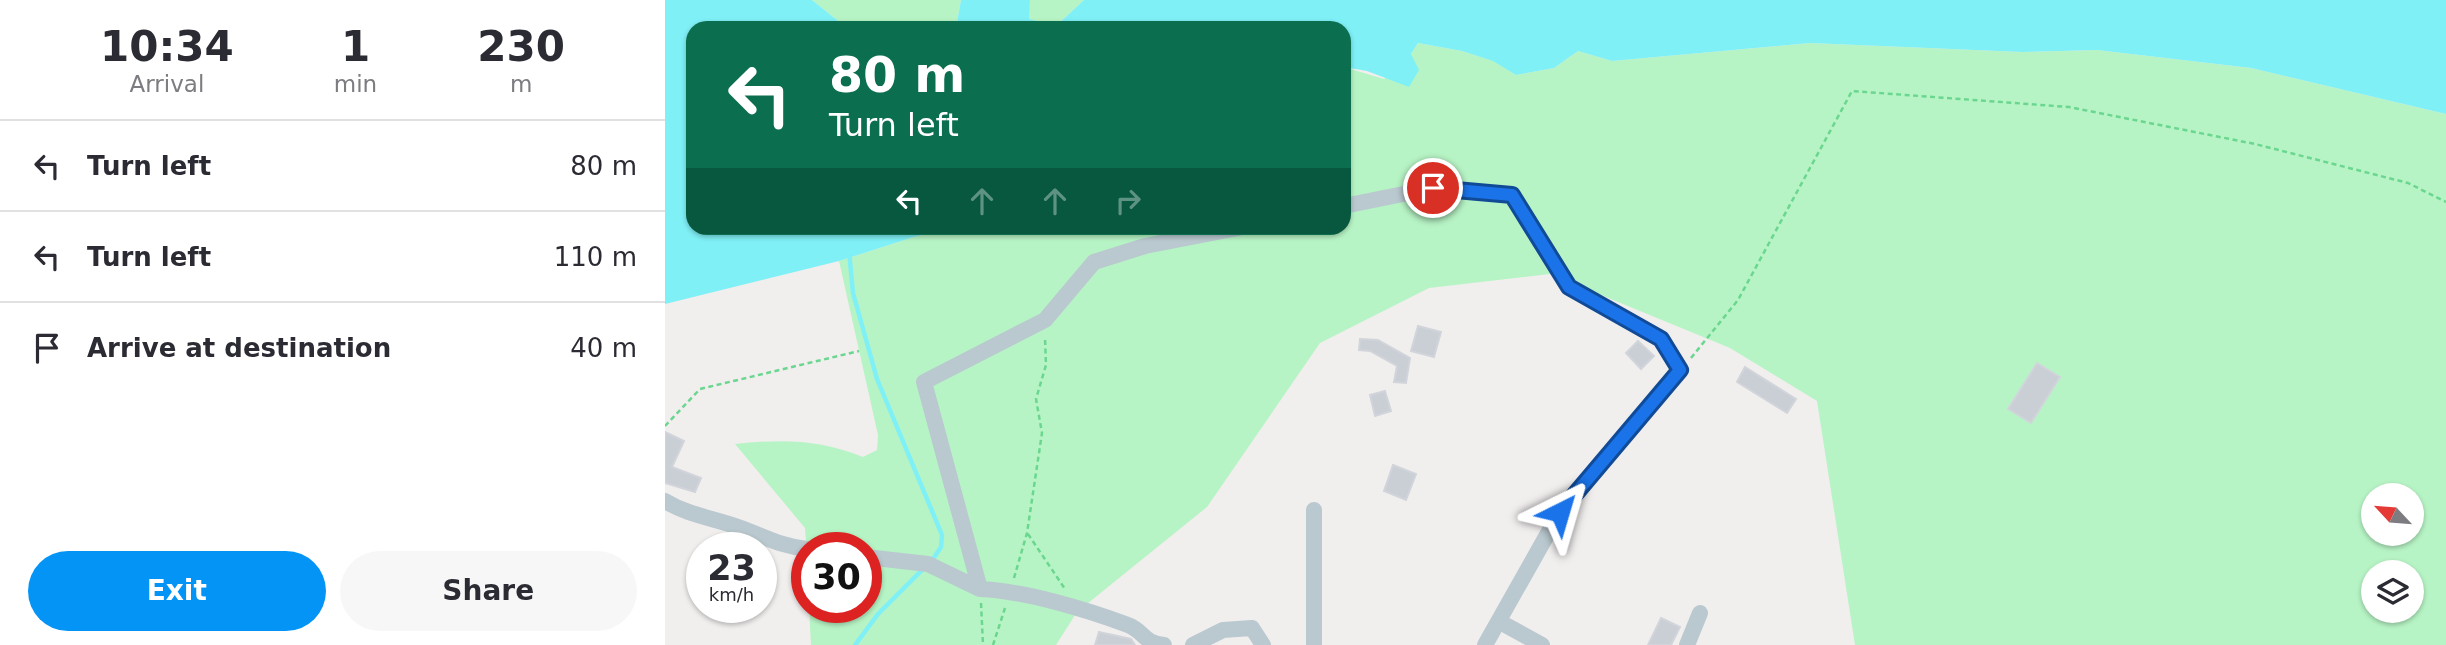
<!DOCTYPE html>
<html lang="en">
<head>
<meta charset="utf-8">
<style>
	:root { --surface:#fff; --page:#f7f7f7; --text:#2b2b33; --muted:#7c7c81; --line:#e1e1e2; --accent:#0494f5 }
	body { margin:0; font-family:"DejaVu Sans",sans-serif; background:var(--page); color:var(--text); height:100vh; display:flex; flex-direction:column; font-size:26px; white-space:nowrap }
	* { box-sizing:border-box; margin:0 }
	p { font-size:23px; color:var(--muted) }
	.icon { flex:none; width:38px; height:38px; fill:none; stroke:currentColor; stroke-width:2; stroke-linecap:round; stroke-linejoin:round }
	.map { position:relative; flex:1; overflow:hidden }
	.panel { display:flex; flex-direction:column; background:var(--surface); width:665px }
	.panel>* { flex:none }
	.guide { position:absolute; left:21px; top:21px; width:665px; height:214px; border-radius:21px; box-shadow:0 2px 5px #0004; background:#0b6e4f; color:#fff; overflow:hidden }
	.needle { width:46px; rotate:296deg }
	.controls { position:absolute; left:1696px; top:483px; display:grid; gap:14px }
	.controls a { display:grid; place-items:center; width:63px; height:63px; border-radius:50%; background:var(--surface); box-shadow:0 2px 5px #0004; font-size:35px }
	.speed { position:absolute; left:21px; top:532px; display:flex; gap:14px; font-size:35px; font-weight:700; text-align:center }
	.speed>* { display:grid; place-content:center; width:91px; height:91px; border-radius:50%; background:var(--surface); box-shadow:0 2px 5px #0004; line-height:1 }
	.speed small { font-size:18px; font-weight:400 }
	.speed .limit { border:10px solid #d22; background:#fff; color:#111 }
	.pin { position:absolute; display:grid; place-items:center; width:60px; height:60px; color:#fff; margin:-30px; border:4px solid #fff; border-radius:50%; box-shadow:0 2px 7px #0007 }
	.me { position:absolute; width:77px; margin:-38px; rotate:40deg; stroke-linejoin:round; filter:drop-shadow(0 0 5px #0008) }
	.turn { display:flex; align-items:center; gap:24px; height:147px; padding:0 28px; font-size:32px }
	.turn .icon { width:91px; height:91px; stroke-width:2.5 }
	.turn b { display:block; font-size:49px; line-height:60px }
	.lanes { display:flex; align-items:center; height:66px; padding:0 28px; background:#0003; justify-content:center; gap:35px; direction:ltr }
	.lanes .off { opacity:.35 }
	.eta { display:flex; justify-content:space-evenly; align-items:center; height:119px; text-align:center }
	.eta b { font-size:42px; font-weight:700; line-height:49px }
	.cta { display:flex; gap:14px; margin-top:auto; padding:14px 28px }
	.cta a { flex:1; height:80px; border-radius:42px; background:var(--accent); color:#fff; font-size:28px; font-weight:700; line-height:80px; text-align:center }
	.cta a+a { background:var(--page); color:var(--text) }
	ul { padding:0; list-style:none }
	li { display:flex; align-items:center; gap:21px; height:91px; padding:0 28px; border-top:2px solid var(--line) }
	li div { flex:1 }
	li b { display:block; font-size:26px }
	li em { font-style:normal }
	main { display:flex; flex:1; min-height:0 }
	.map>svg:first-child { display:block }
	.green { fill:#b7f4c5; fill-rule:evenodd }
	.water { fill:#7ff0f6 }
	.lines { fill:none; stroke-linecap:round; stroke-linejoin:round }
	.stream { stroke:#7ff0f6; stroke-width:4.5 }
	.building { fill:#c9cfd4; stroke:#d1d5db; stroke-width:2 }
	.path { stroke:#6bd690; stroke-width:2.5; stroke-dasharray:5 3.5; stroke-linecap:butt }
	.minor { stroke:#bac9cf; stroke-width:16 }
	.route-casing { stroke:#114b97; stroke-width:18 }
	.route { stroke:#1a73e8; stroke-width:12 }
</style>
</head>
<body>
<main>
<section class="panel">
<div class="eta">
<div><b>10:34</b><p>Arrival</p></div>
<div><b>1</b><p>min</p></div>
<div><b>230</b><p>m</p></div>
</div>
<ul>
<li><svg class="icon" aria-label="left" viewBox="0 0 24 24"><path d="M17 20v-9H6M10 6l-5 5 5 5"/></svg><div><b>Turn left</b></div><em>80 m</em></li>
<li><svg class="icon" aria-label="left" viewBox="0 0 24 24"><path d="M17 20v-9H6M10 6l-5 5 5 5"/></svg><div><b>Turn left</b></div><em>110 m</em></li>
<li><svg class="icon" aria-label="arrive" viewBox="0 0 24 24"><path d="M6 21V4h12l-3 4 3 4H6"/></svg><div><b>Arrive at destination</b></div><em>40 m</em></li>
</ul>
<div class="cta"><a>Exit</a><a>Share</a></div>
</section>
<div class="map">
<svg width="1781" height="645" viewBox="0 0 1781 645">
	<rect width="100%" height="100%" fill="#f1eeee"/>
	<path class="green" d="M147,0H296L291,28H182Z
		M365,0H419L391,26L363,19Z
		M753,43L797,51L829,61L851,75L889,68L913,51L947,61L1145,43L1357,52L1432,50L1586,68L1781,114V645H1190L1152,401L1065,348L885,274L764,288L655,343L542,507L412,612L391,645H146L144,607H201V548H142V555L140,528L70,444C116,439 155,439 198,457L212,450L213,435L174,261L252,236L300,228H679V67L719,79L749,62L746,54ZM1708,495H1746V534H1708ZM1708,572H1746V611H1708Z"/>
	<path class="water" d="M0,0H147L182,28H28V228H300L252,236L174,261L0,304Z
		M296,0H365L364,19L391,26L419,0H1781V114L1586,68L1432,50L1357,52L1145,43L947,61L913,51L889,68L851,75L828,61L797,51L753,43L746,54L754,70L744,87L702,71L679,67V28H291Z"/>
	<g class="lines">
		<path class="stream" d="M184,251L188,293L212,379L277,535L276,547L266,562
			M190,645L213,614L259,568"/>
	</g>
	<path class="building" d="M753,326L776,332L769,357L746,351Z
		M695,339L713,340L745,358L741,383L729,382L732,366L705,351L694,350Z
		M973,341L989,356L976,369L961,353Z
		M1372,363L1395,377L1366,423L1343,409Z
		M1080,367L1131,399L1122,413L1072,382Z
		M720,391L726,411L710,416L705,395Z
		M0,432L19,441L7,467L36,478L30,492L0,483Z
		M728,465L751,474L741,500L719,491Z
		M996,618L1015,627L1006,645H983Z
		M434,632L466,639L470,645H430Z"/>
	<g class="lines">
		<path class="path" d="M1026,358L1073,300L1187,91L1404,107L1590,144L1743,183L1781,202
			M0,426L35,389L194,351
			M363,534L400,589
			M349,578L362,533L377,433L371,399L381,365L380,338
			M316,603L318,645
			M328,645L340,608"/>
		<path class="minor" d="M679,206L768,188L847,195L904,287L996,339L1015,370L895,512L820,645
			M0,501C23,515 48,518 73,527C99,536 114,546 142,549
			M649,510V645
			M201,557L263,564L315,589L259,382L380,320L429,262L480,246L573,228
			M315,589C360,591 420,609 463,625C479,631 478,643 499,645
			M835,622L877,645
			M528,645L558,630L587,628L598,645
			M1022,645L1035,613"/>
	</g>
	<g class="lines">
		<g class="route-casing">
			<path id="route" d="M768,188L847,195L904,287L996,339L1015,370L895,512"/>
		</g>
		<use href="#route" class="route"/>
	</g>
</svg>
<div class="controls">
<a><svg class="needle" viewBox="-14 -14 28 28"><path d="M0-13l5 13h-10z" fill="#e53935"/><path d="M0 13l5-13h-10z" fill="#7c7c81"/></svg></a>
<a><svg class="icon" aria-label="layers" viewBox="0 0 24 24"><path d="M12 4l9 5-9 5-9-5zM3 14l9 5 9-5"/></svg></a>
</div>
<div class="speed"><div>23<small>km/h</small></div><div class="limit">30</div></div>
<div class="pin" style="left:768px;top:188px;background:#d93025"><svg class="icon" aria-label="arrive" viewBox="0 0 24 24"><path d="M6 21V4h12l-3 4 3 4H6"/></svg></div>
<svg class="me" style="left:895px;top:512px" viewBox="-20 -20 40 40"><path d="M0-17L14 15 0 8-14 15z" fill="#1a73e8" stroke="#fff" stroke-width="4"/></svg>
<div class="guide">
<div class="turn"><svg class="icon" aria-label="left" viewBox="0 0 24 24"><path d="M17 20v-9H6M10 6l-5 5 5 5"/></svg><div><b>80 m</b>Turn left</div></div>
<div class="lanes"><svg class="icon" aria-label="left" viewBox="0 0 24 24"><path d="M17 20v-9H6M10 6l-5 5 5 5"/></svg><svg class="icon off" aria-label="ahead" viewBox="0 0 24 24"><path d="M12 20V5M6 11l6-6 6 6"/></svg><svg class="icon off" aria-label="ahead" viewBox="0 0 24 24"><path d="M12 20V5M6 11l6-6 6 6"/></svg><svg class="icon off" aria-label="right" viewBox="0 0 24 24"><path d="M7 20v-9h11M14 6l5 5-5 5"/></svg></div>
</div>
</div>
</main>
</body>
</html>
